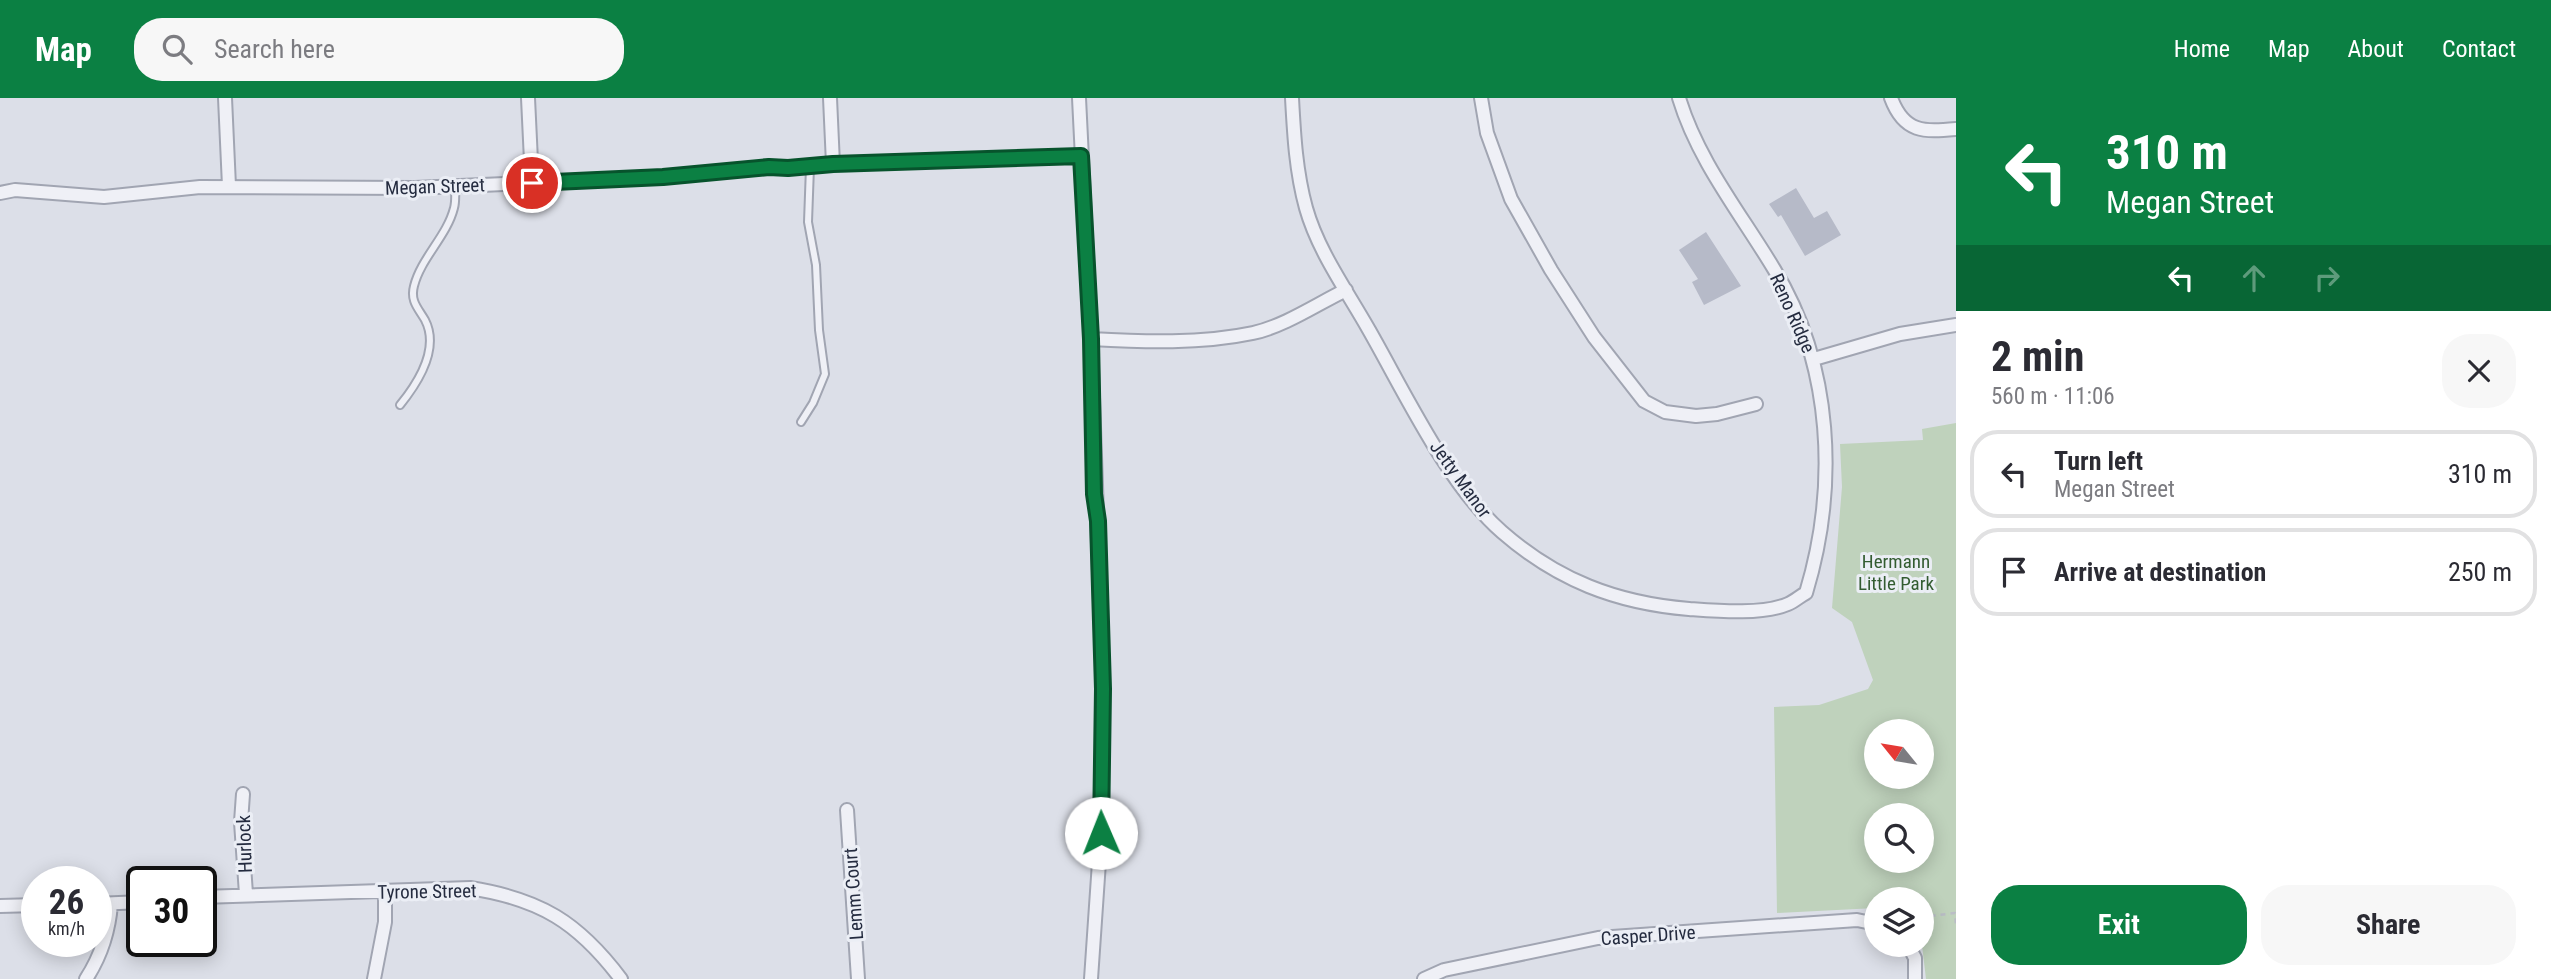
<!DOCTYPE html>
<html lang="en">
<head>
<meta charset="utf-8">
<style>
	:root { --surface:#fff; --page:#f7f7f7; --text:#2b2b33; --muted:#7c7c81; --line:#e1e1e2; --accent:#0b8043 }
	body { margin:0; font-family:"Roboto Condensed",sans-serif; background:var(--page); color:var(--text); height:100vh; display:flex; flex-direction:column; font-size:26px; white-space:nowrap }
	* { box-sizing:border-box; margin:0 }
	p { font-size:23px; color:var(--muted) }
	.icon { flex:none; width:38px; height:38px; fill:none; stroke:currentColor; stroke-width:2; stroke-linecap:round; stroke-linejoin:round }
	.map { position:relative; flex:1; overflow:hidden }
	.side { display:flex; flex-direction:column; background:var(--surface); width:595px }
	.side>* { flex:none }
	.banner { background:#0b8043; color:#fff; overflow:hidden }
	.needle { width:46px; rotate:300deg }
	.buttons { position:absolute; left:1864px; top:621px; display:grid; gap:14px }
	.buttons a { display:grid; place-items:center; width:70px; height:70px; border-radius:50%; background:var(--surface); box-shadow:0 4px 18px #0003; font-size:35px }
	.speed { position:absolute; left:21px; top:768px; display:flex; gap:14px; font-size:35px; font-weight:700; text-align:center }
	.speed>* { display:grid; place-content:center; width:91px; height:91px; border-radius:50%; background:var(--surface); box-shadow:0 4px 18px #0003; line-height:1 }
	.speed small { font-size:18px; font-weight:400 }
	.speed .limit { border:4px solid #111; border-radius:10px; background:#fff; color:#111 }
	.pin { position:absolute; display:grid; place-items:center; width:60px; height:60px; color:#fff; margin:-30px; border:4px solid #fff; border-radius:50%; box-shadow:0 2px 7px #0007 }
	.me { position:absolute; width:77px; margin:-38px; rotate:359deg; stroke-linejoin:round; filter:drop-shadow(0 0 5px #0008) }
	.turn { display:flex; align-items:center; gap:24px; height:147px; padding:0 35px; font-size:32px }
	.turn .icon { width:91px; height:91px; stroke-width:2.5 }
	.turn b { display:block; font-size:49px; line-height:60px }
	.lanes { display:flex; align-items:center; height:66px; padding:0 35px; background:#0003; justify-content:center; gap:35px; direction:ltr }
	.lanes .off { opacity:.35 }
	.round { display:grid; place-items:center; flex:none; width:74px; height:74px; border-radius:28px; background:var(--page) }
	.head { display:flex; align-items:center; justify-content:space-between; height:119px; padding:0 35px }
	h1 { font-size:42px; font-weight:700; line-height:52px }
	.action { display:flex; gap:14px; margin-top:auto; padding:14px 35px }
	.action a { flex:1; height:80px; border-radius:28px; background:var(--accent); color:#fff; font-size:28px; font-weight:700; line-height:80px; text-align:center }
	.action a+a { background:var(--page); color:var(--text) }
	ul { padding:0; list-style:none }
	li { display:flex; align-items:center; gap:21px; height:88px; margin:0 14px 10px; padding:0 21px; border:4px solid var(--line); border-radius:28px }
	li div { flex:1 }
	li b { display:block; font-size:26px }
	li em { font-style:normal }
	header { display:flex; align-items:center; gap:42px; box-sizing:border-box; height:98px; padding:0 35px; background:var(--accent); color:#fff }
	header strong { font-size:33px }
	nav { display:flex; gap:38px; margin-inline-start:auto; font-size:24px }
	.search { width:490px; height:63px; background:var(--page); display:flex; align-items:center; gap:18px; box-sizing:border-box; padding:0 24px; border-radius:28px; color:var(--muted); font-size:26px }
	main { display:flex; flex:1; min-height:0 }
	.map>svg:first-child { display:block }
	.green { fill:#bfd2bc; fill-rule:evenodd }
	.building { fill:#b6bac8 }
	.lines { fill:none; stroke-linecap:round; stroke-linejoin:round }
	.service-casing { stroke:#a1a5b2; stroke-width:10 }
	.minor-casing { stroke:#a1a5b2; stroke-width:16 }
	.path { stroke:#babdc6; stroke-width:2.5; stroke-dasharray:5 5; stroke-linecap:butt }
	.service { stroke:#eff0f6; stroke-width:6 }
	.minor { stroke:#eff0f6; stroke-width:12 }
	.route-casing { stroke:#07532c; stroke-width:18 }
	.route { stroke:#0b8043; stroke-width:12 }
	.labels { text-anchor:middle; stroke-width:6; stroke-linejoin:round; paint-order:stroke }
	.street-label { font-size:19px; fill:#242b3f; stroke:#ebeef5 }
	.park-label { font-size:19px; fill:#335c31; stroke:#ebeef5 }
</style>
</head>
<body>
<header>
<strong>Map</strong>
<div class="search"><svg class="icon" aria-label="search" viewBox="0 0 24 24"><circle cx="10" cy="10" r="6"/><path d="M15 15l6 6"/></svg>Search here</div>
<nav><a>Home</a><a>Map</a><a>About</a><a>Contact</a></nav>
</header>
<main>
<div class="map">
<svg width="1956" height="881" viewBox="0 0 1956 881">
	<rect width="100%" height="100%" fill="#dcdfe8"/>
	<path class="green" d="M1956,325V881H1926L1922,847V802H1876V810L1777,815L1774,609L1819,607L1868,591L1873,582L1852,524L1832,510L1842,389L1840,346L1923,342L1922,331ZM1876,634H1922V679H1876ZM1876,718H1922V763H1876Z"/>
	<path class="building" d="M1796,90L1814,120L1827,113L1841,137L1805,158L1781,117L1778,119L1769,106Z
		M1706,134L1741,188L1704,207L1692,184L1698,181L1679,152Z"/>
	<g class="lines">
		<g class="service-casing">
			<path id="service" d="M400,307C417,286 440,251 425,222C418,210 410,203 414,188C421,160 447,138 454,110C456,103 455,95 455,88
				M801,324L813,305L825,276L819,232L816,167L808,124L810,69"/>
		</g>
		<g class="minor-casing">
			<path id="minor" d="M225,0L229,88
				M528,0L532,84
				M830,0L833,66
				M1079,0L1091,241L1103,591L1101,735L1091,881
				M1292,0C1294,37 1296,74 1306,110C1318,153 1347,193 1369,232C1405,295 1448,387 1502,434C1557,482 1616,505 1689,511C1717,513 1762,517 1788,506C1795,503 1800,498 1806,495C1838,389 1833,268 1774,171C1741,116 1698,63 1679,0
				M1481,0L1487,35L1511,101L1551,172L1594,239L1644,303L1665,314L1696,318L1717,316L1756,306
				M1891,0C1904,35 1924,34 1956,31
				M0,95L15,92L104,99L200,89L415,90L662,79L769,69L788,70L833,66L1081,58
				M1091,241C1144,244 1201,246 1253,235C1285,228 1317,206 1346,192
				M1814,261L1900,236L1956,227
				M243,696L241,724L246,796
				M847,712L858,881
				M201,799L470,790C540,801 578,824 621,881
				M96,806L142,804
				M0,808L37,807
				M1908,847L1915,860V881
				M86,881C101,858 109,833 111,806
				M374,881L385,824V794
				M1424,881L1444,872L1598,840L1857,822L1876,826"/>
		</g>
		<path class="path" d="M1922,823L1930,818L1955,815L1956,827"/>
		<use href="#service" class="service"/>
		<use href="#minor" class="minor"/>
	</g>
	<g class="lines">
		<g class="route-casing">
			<path id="route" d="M532,85L663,79L769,69L788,70L833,66L1081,58L1091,241L1094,396L1098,423L1103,591L1101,735"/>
		</g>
		<use href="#route" class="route"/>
	</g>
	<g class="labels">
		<g class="street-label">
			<text transform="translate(435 88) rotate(-2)" y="7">Megan Street</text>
			<text transform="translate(1793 215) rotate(66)" y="7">Reno Ridge</text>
			<text transform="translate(1461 381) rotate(54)" y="7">Jetty Manor</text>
			<text transform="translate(244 746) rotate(-92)" y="7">Hurlock</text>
			<text transform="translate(427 793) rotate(-1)" y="7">Tyrone Street</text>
			<text transform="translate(853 796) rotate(-94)" y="7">Lemm Court</text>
			<text transform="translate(1648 837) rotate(-4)" y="7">Casper Drive</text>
		</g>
		<g class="park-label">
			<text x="1896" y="470">Hermann<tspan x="1896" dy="22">Little Park</tspan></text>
		</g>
	</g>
</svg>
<div class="buttons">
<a><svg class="needle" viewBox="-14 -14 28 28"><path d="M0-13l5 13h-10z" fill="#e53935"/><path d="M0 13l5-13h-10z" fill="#7c7c81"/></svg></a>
<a><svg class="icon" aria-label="search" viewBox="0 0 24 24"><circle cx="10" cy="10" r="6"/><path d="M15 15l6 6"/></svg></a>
<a><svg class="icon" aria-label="layers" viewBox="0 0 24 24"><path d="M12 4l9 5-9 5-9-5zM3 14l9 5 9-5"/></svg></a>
</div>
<div class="speed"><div>26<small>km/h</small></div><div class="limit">30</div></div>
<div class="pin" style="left:532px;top:85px;background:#d93025"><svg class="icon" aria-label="arrive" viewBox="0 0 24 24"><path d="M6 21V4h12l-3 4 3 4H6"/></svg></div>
<svg class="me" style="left:1101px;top:735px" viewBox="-20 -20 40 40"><circle r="19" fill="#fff"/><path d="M0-13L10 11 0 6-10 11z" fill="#0b8043"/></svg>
</div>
<section class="side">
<div class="banner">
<div class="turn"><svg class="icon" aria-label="left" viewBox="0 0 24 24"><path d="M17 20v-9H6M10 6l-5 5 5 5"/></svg><div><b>310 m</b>Megan Street</div></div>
<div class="lanes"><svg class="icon" aria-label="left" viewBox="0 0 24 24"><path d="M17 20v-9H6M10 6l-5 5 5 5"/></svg><svg class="icon off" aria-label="ahead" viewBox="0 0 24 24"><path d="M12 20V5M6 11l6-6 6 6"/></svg><svg class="icon off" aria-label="right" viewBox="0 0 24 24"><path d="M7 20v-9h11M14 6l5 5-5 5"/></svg></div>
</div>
<div class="head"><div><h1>2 min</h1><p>560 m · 11:06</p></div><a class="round"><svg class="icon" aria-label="close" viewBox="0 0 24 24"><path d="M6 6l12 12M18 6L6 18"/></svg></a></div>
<ul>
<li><svg class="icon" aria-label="left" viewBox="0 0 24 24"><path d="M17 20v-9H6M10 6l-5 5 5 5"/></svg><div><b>Turn left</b><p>Megan Street</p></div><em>310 m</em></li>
<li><svg class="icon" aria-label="arrive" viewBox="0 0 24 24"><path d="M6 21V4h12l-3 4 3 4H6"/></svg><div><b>Arrive at destination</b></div><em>250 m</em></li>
</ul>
<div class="action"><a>Exit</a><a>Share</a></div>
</section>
</main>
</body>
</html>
